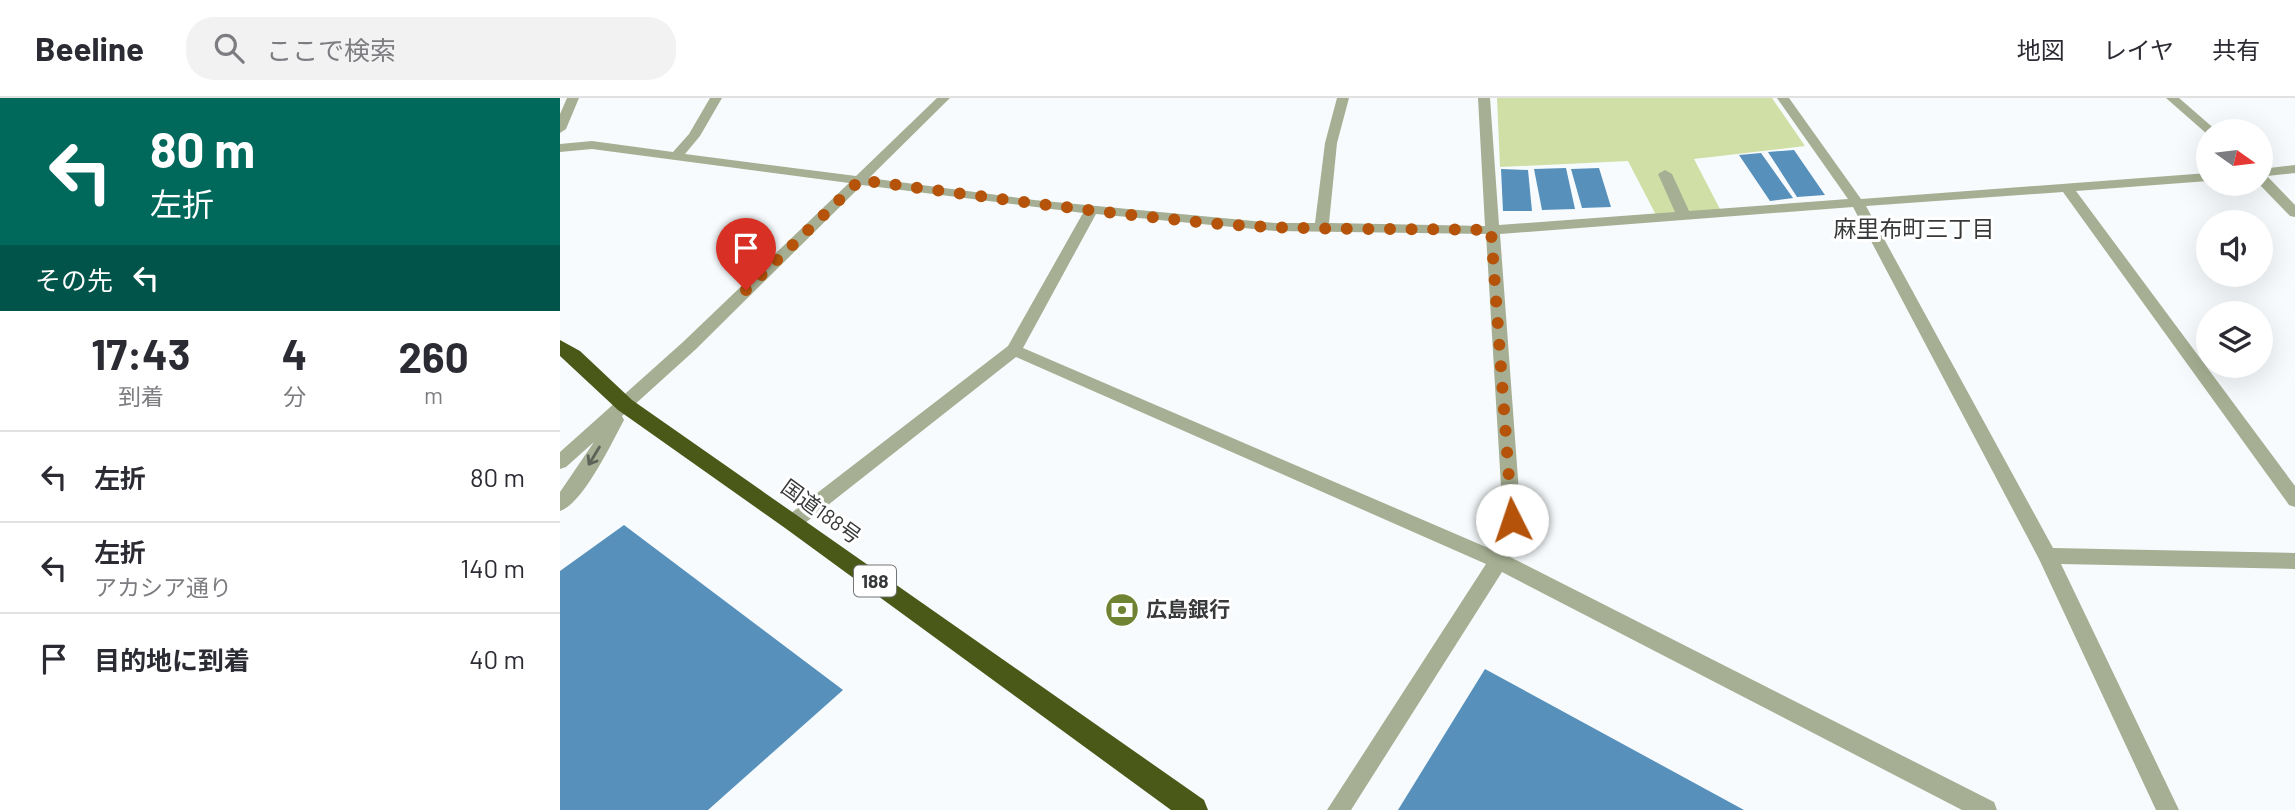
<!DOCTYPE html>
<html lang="ja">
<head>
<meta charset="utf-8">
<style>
	:root { --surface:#fff; --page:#f2f2f3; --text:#2b2b33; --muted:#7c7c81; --line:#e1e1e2 }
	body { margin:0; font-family:Barlow,"Noto Sans JP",sans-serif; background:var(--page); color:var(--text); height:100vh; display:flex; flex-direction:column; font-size:26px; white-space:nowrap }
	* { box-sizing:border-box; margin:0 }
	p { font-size:23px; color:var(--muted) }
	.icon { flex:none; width:38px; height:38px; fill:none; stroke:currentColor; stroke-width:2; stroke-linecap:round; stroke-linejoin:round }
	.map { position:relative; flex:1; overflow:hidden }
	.drawer { display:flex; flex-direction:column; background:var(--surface); width:560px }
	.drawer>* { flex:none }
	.top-card { background:#00695c; color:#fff; overflow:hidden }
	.needle { width:46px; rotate:104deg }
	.tools { position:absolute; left:1636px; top:21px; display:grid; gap:14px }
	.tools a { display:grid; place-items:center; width:77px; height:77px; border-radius:50%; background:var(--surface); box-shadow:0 7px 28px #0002; font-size:35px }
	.pin { position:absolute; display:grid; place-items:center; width:60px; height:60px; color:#fff; margin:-72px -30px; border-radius:50% 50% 50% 0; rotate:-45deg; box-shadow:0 0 7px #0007 }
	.pin .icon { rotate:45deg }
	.me { position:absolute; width:77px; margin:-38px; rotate:356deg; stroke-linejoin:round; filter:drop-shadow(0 0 5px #0008) }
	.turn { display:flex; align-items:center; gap:24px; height:147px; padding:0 35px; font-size:32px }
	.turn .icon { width:91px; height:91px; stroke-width:2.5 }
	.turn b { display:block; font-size:49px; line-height:60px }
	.then { display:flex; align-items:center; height:66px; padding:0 35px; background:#0003; gap:14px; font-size:26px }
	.eta { display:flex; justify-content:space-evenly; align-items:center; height:119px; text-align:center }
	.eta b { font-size:42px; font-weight:700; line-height:49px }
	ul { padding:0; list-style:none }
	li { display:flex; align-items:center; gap:21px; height:91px; padding:0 35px; border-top:2px solid var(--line) }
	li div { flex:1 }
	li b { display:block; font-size:26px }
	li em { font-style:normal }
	header { display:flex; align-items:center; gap:42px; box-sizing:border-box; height:98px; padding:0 35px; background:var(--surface); border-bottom:2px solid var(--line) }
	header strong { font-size:33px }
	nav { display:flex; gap:38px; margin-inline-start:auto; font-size:24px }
	.search { width:490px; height:63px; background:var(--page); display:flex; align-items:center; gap:18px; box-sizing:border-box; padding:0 24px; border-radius:28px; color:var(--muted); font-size:26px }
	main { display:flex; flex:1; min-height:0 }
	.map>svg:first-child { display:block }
	.green { fill:#cfdfa5 }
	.building { fill:#5690bb }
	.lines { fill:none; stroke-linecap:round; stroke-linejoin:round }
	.minor { fill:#a6af93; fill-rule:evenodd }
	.highway { fill:#4b5918; fill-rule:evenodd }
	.oneway { stroke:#5e6259 }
	.route { stroke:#b45309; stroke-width:12; stroke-dasharray:0 21.6 }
	.labels { text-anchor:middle; stroke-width:6; stroke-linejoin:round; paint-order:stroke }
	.shield { fill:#fff; stroke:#747475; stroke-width:2 }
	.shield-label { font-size:19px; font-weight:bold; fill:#38393a }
	.street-label { font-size:21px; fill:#38393a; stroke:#fff }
	.poi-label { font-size:21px; font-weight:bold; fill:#38393a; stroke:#fff; text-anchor:start }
	.neighbourhood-label { font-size:23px; fill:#38393a; stroke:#fff }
</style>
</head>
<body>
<header>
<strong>Beeline</strong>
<div class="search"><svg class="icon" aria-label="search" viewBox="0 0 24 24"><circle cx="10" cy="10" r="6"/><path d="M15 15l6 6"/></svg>ここで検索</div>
<nav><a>地図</a><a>レイヤ</a><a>共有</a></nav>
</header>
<main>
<section class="drawer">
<div class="top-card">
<div class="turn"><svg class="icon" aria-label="left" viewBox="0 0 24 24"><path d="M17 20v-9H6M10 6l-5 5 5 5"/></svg><div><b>80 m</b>左折</div></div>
<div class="then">その先<svg class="icon" aria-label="left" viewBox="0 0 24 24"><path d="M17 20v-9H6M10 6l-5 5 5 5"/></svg></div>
</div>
<div class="eta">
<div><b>17:43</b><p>到着</p></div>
<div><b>4</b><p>分</p></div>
<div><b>260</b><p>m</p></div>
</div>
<ul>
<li><svg class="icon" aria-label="left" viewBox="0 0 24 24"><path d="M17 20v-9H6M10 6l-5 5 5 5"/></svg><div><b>左折</b></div><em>80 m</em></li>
<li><svg class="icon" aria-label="left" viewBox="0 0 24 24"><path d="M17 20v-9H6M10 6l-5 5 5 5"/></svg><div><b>左折</b><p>アカシア通り</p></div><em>140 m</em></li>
<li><svg class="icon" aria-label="arrive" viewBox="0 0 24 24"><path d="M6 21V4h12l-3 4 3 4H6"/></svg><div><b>目的地に到着</b></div><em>40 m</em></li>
</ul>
</section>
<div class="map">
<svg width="1735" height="712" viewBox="0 0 1735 712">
	<rect width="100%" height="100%" fill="#f7fbfd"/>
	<path class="green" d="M937,0H1212L1245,48L1134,61L1162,115L1097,119L1068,63L940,69Z"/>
	<path class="building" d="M1234,52L1265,97L1237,99L1208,54Z
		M1201,55L1233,100L1210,103L1179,57Z
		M1006,70L1015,111L982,112L974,71Z
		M1039,70L1051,109L1022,110L1011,71Z
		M941,71L968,72L972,113H943Z
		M64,427L283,592L148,712H0V473Z
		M925,571L1184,712H838Z"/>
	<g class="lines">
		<path class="minor" d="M7,0H19L6,31L0,35V16Z
			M150,0H162L140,38L125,56L296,78L377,0H390L309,80L474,102L715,125H755L765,45L777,0H789L777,45L769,125L925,128L918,0H930L939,127L1115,114L1098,76L1105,72L1112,76L1129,113L1288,101L1217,0H1229L1301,101L1648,75V83L1516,93L1735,388V409L1729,407L1503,94L1306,108L1493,450L1735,455V471L1501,466L1619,712H1596L1479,461L1293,109L940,136L961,422L950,459L1434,704L1437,712H1402L942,474L791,712H767L926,466L456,259L240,429L233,432L226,429L224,424L226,419L448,248L523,115L302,87L135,252L62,318L64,322C52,344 23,406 0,413V394L34,344L6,369L0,371V354L123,244L289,85L32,51L0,54V46L32,43L113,54L129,36ZM536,116L715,133L926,136L943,422L933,452L463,250Z
			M1606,0H1619L1657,33L1647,36Z
			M1735,67V75L1707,78L1735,107V119L1730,118L1699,86L1701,71Z"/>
		<path class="highway" d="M0,242L20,253L72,302L644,702L648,712H611L225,430L58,312L0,258Z"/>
	</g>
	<defs><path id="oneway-shaft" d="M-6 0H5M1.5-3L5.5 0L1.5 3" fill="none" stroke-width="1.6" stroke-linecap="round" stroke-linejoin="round" transform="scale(1.75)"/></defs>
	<use class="oneway" href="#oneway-shaft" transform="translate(34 358) rotate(121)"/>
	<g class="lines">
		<path class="route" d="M186,192L300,82C419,98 539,115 660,126C750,133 841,130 931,132L952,422"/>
	</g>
	<defs>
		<g id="bank-disc" transform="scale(1.75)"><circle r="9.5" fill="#708333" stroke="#fff"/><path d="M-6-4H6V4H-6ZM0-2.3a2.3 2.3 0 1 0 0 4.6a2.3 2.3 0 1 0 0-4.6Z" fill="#fff"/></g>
	</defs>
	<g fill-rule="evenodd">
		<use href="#bank-disc" x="562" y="512"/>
	</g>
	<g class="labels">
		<rect class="shield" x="294" y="467.5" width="42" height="31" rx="5"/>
		<g class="shield-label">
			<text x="315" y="490">188</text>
		</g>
		<g class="street-label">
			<text transform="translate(261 414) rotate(36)" y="7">国道188号</text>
		</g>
		<g class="poi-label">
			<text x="586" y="519">広島銀行</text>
		</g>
		<g class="neighbourhood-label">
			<text x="1354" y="139">麻里布町三丁目</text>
		</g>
	</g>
</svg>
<div class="tools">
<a><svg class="needle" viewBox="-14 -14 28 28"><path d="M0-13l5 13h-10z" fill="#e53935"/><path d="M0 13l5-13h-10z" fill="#7c7c81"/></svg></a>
<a><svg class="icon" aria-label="sound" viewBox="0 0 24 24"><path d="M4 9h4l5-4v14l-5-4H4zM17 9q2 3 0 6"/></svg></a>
<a><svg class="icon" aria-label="layers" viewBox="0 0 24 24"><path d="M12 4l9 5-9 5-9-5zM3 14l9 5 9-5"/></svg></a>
</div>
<div class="pin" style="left:186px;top:192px;background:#d93025"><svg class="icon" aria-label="arrive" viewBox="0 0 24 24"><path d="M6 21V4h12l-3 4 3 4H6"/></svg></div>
<svg class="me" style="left:952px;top:422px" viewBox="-20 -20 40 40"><circle r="19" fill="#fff"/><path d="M0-13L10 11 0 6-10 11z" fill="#b45309"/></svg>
</div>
</main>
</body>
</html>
